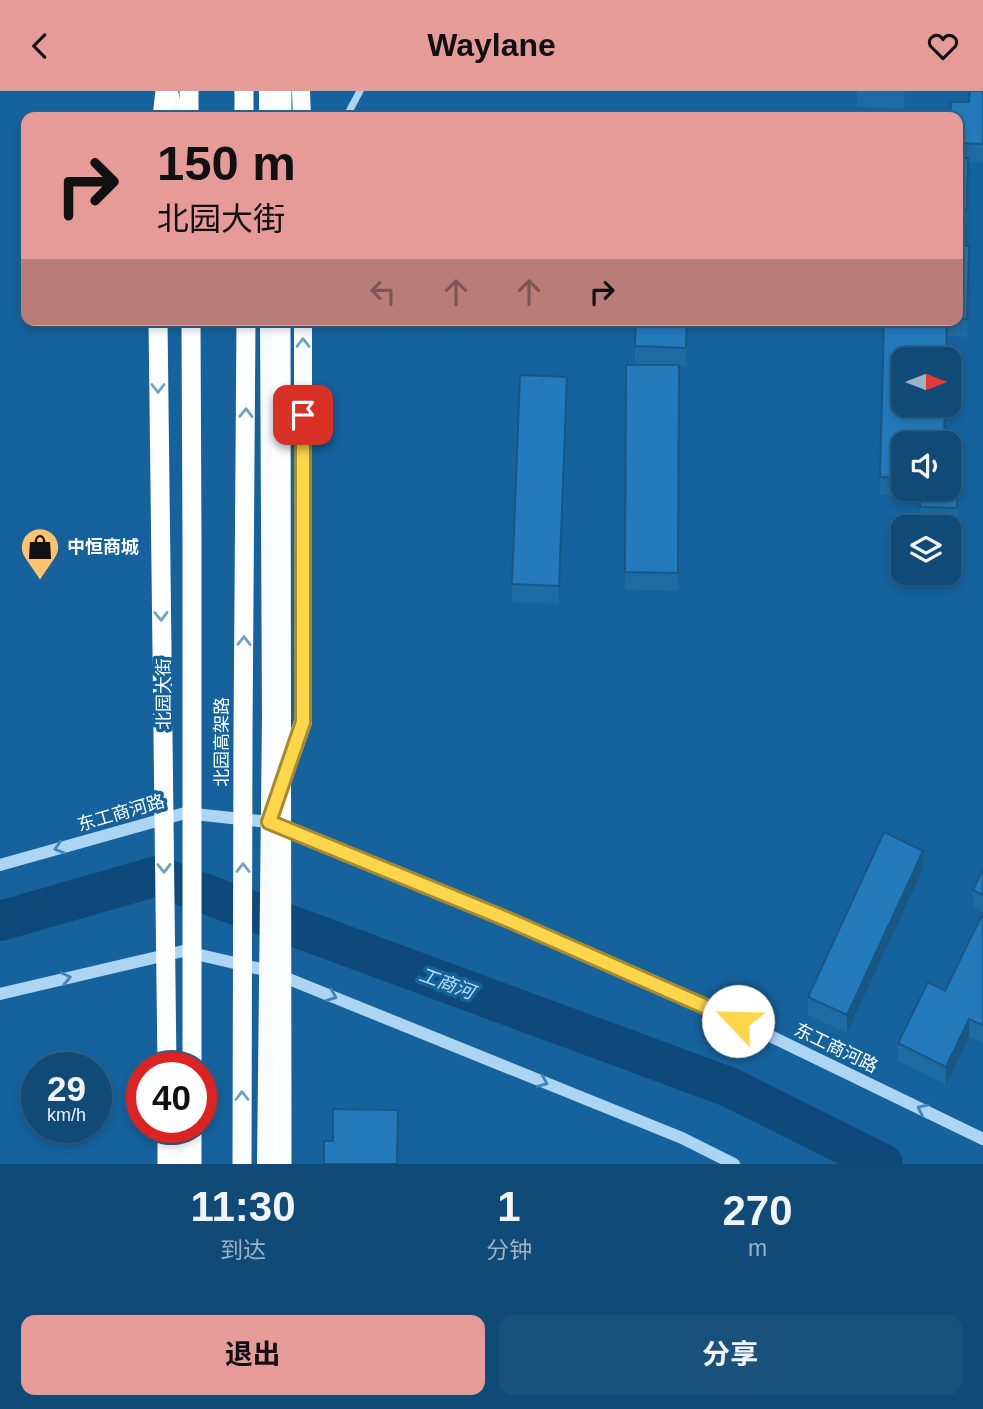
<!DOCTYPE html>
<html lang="zh">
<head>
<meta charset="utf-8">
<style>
	:root { --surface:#104a76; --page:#19517b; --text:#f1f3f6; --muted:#9cb3c5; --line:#306288; --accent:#e69b98 }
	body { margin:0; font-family:Helvetica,"Noto Sans SC",sans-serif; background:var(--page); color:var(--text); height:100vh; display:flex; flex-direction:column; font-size:26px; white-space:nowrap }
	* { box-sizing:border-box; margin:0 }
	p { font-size:23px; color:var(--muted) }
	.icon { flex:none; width:38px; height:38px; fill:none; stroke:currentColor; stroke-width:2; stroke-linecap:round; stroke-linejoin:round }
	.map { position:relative; height:1073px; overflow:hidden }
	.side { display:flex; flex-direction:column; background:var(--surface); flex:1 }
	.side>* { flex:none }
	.top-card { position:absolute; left:21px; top:21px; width:942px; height:214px; border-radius:14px; box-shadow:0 4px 10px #0003,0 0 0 2px var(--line); background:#e69b98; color:#111; overflow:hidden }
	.needle { width:46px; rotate:90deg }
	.tools { position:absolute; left:891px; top:256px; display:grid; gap:14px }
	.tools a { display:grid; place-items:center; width:70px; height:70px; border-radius:14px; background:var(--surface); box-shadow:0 4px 10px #0003,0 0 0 2px var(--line); font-size:35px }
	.speed { position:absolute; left:21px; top:961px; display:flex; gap:14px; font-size:35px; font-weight:700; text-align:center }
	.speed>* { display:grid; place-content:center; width:91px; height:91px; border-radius:50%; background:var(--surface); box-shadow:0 4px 10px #0003,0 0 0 2px var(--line); line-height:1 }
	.speed small { font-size:18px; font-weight:400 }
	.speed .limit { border:10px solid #d22; background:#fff; color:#111 }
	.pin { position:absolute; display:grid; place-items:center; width:60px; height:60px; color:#fff; margin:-30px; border-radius:14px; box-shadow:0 4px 10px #0006 }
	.me { position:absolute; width:77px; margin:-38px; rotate:294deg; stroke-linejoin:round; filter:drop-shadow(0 0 5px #0008) }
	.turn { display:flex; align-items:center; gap:24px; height:147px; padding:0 21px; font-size:32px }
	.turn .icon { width:91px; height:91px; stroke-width:2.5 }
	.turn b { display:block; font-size:49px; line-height:60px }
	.lanes { display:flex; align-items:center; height:66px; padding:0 21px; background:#0003; justify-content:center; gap:35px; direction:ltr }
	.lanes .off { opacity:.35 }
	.eta { display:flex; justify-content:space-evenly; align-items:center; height:119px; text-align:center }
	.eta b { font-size:42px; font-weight:700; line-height:49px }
	.button { display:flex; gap:14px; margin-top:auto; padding:14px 21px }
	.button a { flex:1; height:80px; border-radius:14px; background:var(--accent); color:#111; font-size:28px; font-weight:700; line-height:80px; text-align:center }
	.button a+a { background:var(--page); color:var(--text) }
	header { display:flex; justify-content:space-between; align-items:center; height:91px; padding:0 21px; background:var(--accent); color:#111; font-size:32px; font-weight:700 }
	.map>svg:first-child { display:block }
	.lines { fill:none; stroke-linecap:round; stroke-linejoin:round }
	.river { stroke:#0d497a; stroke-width:40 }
	.minor { stroke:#acd5f3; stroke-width:7 }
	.tertiary { stroke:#acd5f3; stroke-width:12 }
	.primary { stroke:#f8fcff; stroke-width:18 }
	.trunk { stroke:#fcfeff; stroke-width:19 }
	.trunk-bridge { stroke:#fcfeff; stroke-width:19 }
	.wall { fill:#1e6aa2 }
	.shaded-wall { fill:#185684 }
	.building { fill:#237bbc; stroke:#185684; stroke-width:2 }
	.oneway { stroke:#70a0c4 }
	.oneway2 { stroke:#71a0c4 }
	.oneway3 { stroke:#4284b7 }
	.route-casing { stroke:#a68a30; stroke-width:18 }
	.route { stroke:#ffd54a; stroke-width:12 }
	.labels { text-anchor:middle; stroke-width:7; stroke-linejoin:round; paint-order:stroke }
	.poi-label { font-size:18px; font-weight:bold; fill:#fff; stroke:#15629d; text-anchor:start }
	.street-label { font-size:18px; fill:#fff; stroke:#15629d }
	.water-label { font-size:19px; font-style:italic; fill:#b8defa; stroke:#15629d }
</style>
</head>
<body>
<header><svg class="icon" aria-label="back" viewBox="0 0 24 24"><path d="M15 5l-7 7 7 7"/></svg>Waylane<svg class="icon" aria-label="heart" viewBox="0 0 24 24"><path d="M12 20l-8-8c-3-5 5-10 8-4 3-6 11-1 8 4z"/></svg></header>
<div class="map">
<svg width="983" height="1073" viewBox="0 0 983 1073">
	<rect width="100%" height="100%" fill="#15629d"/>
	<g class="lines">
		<path class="river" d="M0,830L157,785L729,996L883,1073"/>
		<path class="minor" d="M346,26L360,0"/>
		<path class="tertiary" d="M0,774L185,722L269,731L511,830L764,942L983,1048
			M0,903L183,860L269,880L682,1047L734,1073"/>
		<path class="primary" d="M169,0L174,26
			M301,0L302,26
			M268,26V0
			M283,688L303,631V229
			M182,1073V1036
			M266,1073L271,626L269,229"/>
		<path class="trunk" d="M189,0V26
			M244,0V26
			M162,26L165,0
			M282,26V0
			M167,1036V1073
			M192,1073V1036"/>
		<path class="trunk-bridge" d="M158,229L167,976
			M191,229L192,452V976
			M281,229L282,1073
			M242,1073L243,645L246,229"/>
	</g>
	<path class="wall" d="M857,0H905L904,18L857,16Z
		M983,0V71H968L967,133L957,132V26L969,11Z
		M957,154L969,173L967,246L947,245L903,352V397H948L958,370L957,435L920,433V405L880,404L884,229H957Z
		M636,229H687L686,275H679L678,500L625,499L626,274H663L635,273Z
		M567,304L559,513L512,511V493Z
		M923,778L847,942L808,924V906Z
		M983,778V952L969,946L946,994L898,970V952L945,900L983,822L973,817V799Z"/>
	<path class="shaded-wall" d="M567,286V304L559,513V495Z
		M923,760V778L847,942V924Z
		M969,928V946L946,994V976Z"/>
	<path class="building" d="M970,0H983V53L957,52V26H950L951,11H969Z
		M957,67H968L967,119L957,118Z
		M957,154L969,155L967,228L957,227Z
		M636,229H687L686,257L635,255Z
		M884,229H947L946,268H903V313H945L944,352H903V387L880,386Z
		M626,274H679L678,482L625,481Z
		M520,284L567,286L559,495L512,493Z
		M948,370H958L957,417L920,416L921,397H948Z
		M884,741L923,760L847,924L808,906Z
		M983,778V804L973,799Z
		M983,822V934L969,928L946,976L898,952L928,891L945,900Z
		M333,1018L398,1019L397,1073H324V1050H333Z"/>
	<defs><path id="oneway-chevron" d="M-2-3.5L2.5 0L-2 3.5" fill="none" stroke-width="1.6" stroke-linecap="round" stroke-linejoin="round" transform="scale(1.75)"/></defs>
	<use class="oneway" href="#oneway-chevron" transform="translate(303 252) rotate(-90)"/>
	<g class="oneway2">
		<use href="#oneway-chevron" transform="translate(158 297) rotate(90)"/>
		<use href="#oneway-chevron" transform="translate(246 322) rotate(-89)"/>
		<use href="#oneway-chevron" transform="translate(161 525) rotate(89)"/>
		<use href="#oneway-chevron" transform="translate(244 550) rotate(-89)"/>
		<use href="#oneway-chevron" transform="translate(164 777) rotate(89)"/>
		<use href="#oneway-chevron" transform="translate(243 777) rotate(-90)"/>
		<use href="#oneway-chevron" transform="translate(242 1005) rotate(-90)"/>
	</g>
	<g class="oneway3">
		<use href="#oneway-chevron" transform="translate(59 757) rotate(164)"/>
		<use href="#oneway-chevron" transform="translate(66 887) rotate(-13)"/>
		<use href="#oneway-chevron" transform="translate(332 905) rotate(22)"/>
		<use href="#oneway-chevron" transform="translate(543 991) rotate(22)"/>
		<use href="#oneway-chevron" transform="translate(922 1018) rotate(-154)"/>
	</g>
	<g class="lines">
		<g class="route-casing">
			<path id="route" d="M303,324V631L269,731L511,830L738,930"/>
		</g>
		<use href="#route" class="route"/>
	</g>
	<defs>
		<g id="shop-pin" transform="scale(2.0125)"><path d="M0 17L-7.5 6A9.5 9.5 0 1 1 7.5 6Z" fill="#ffc36e" stroke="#15629d"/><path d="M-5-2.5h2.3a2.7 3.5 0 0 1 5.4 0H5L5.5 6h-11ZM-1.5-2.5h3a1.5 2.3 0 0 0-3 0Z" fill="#111"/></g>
	</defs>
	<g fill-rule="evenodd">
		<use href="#shop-pin" x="40" y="456"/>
	</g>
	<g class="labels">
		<g class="poi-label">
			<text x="67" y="462">中恒商城</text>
		</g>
		<g class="street-label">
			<text transform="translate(164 603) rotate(-90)" y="6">北园大街</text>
			<text transform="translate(222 651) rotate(-90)" y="6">北园高架路</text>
			<text transform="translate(121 722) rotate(-16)" y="6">东工商河路</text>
			<text transform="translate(836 957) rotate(26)" y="6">东工商河路</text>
		</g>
		<g class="water-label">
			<text transform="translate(447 892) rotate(20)" y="7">工商河</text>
		</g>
	</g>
</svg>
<div class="tools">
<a><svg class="needle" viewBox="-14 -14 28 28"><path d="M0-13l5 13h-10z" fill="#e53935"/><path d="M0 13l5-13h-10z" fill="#9cb3c5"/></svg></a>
<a><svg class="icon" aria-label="sound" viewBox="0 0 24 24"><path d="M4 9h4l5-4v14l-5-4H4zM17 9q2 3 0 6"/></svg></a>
<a><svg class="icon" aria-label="layers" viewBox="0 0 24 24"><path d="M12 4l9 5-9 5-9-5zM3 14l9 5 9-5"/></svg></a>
</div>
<div class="speed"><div>29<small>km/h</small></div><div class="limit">40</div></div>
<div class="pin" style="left:303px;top:324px;background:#d93025"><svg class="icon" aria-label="arrive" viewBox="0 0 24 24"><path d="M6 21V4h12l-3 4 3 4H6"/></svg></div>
<svg class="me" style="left:738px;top:930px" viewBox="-20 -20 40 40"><circle r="19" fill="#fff"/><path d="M0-13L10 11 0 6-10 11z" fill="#ffd54a"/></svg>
<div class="top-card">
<div class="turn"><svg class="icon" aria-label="right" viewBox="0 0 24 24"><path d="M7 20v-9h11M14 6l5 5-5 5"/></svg><div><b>150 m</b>北园大街</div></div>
<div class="lanes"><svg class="icon off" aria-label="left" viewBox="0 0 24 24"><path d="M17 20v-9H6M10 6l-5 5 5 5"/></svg><svg class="icon off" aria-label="ahead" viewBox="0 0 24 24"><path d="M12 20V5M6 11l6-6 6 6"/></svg><svg class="icon off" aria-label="ahead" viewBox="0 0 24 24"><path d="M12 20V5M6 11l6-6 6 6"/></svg><svg class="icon" aria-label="right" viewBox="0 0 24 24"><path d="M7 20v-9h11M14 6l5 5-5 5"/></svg></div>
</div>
</div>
<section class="side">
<div class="eta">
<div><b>11:30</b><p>到达</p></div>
<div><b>1</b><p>分钟</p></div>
<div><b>270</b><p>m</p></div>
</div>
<div class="button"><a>退出</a><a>分享</a></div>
</section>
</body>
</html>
